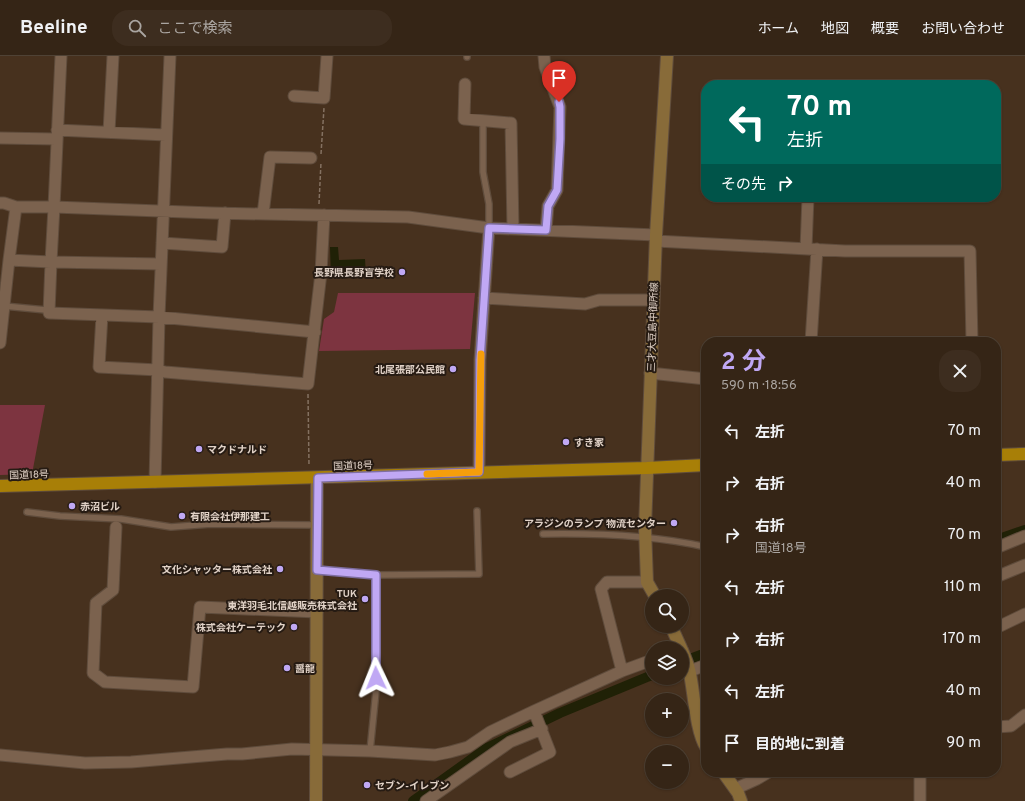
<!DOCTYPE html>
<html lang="ja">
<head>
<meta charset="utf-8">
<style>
	:root { --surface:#352516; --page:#3d2d1f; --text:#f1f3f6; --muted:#aaa5a1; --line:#4f4235; --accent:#c0a8f4 }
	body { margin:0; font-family:Overpass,"Noto Sans JP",sans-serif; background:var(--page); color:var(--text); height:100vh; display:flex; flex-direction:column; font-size:15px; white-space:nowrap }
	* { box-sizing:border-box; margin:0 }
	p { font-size:13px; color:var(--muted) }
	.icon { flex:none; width:22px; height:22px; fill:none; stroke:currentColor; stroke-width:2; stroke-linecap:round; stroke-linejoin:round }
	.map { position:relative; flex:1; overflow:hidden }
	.details { position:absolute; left:701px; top:281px; width:300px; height:440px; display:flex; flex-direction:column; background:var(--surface); border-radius:16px; box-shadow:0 1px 3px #0004,0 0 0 1px var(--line) }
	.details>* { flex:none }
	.banner { position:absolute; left:701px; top:24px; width:300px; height:122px; border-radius:16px; box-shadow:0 1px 3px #0004,0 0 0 1px var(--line); background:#00695c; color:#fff; overflow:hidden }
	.controls { position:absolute; left:645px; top:533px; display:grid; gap:8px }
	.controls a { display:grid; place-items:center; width:44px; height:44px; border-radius:50%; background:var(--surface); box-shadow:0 1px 3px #0004,0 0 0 1px var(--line); font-size:20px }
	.pin { position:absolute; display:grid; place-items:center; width:34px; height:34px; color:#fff; margin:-41px -17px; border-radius:50% 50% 50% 0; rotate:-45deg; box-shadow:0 0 4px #0007 }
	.pin .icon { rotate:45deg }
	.me { position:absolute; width:44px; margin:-22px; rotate:358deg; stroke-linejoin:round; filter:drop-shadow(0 0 3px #0008) }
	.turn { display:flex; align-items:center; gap:14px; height:84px; padding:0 20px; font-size:18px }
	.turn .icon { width:52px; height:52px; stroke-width:2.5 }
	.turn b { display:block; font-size:28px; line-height:34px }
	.then { display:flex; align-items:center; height:38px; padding:0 20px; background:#0003; gap:8px; font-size:15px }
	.round { display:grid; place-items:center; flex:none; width:42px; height:42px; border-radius:16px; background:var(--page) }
	.headline { display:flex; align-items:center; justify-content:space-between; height:68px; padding:0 20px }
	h1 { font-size:24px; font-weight:700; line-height:30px; color:var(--accent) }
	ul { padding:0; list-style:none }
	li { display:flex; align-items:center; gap:12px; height:52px; padding:0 20px }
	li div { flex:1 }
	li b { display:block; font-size:15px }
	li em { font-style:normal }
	header { display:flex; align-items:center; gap:24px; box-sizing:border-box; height:56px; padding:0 20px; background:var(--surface); border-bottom:1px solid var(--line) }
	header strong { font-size:19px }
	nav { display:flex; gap:22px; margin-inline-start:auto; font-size:14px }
	.search { width:280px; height:36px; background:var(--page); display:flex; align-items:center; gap:10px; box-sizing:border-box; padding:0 14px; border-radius:16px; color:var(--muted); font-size:15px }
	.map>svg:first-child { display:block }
	.green { fill:#7d3440 }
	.water { fill:#202106 }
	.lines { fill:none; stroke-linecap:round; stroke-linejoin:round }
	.canal { stroke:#202106; stroke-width:10 }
	.lane-casing { stroke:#5f4c3c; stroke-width:8 }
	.street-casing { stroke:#5f4c3c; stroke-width:13 }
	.secondary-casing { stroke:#5f4c3c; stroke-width:14 }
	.highway-casing { stroke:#5f4c3c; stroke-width:14 }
	.path { stroke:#847161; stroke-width:1.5; stroke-dasharray:4 2; stroke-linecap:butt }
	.lane { stroke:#7b624e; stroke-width:5.5 }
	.street { stroke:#7b624e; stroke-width:11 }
	.secondary { stroke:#886b39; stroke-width:12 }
	.highway { stroke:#a87f07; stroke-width:12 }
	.route-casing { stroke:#7d6d9f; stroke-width:10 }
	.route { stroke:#c0a8f4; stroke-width:7 }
	.slow { stroke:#f59e0b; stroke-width:7 }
	.poi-dot { fill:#c0a8f4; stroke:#261b13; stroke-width:1.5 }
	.labels { text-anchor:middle; stroke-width:4; stroke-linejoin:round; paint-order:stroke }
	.poi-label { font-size:10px; font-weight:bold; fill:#e1d2c7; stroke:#261b13; text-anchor:end }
	.street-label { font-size:10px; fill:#e1d2c7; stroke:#261b13 }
</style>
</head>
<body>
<header>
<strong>Beeline</strong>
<div class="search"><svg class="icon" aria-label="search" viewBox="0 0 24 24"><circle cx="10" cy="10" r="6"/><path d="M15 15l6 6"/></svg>ここで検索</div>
<nav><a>ホーム</a><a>地図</a><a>概要</a><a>お問い合わせ</a></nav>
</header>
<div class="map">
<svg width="1025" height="745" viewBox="0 0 1025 745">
	<rect width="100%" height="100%" fill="#47311e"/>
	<path class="green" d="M338,237H475L470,293L319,295L324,263L334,256Z
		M0,349H45L32,418L0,419Z"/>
	<path class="water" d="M330,191H338L339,204L365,203L366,220L331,222Z"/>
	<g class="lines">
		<path class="canal" d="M996,484L1025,474
			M682,606L706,597
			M413,745L487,692L560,657L652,619"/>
		<g class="lane-casing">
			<path id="lane" d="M467,1V0
				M483,65V116L489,148V172
				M4,250L46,254L49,256
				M27,456L60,460L121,463L171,471L211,468L317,469
				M543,478C598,477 652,479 706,491
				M317,514L376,519L375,609L376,635L370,695
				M376,519L479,518L477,455"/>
		</g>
		<g class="street-casing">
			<path id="street" d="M544,0L545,11L560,51L557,134L548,150L546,174
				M465,28L464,63L511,67L513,173
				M294,40L324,42L327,0
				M57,74L166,79
				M109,76L113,0
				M0,82L56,83
				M0,147H4L16,151H54L61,0
				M263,158L270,101L311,102
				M656,185L845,195H970L972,286
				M162,187L222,191L225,157
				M806,193L808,141
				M9,204L16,151
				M161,208L51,206L49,257L159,261L315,276
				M484,242L585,248L599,244H653
				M102,259L99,311L158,314L165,316L308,328L321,217L324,159
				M811,286L817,193
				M0,287L9,204L51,206L54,151L212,157L408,161L489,172L656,179
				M650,317L706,323
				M479,416L480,304L489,172
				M155,426L159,261L170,0
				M116,471L113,534L96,547L93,617L105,626L193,631L200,551L317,556
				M996,492L1025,480
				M996,521L1025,509
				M996,572L1025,558
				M622,615L601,533L607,526H647
				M690,615L706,609
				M996,671L1011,670L1025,659
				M0,699L85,707L131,706L227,698H242L292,693L370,695L435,699L450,696L468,691L490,676L534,655L622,615L652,604
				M510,716L550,696L534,655
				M920,716V745
				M735,733L757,723L769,716
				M426,745L510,686L542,673"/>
		</g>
		<g class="secondary-casing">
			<path id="secondary" d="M655,540L647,526L645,472L656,179L667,0
				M671,570L681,592
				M682,594C685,602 689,610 690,618C694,637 696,675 706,691
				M723,716L738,737L741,745
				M316,745L317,422"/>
		</g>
		<g class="highway-casing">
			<path id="highway" d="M996,399L1025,398
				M0,430L647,412L706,409"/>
		</g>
		<path class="path" d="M321,98L324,52
			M319,148L321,106
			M308,338L309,410"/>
		<use href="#lane" class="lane"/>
		<use href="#street" class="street"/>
		<use href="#secondary" class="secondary"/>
		<use href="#highway" class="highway"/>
	</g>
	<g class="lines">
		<g class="route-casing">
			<path id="route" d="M376,622V519L317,514L318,422L479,416L480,304L489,172L546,174L548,150L557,134L560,83V51L559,46"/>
		</g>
		<use href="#route" class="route"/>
		<path class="slow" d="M427,418L479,416L481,298"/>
	</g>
	<g class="poi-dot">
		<circle cx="402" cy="216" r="4"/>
		<circle cx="453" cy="313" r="4"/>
		<circle cx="566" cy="386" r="4"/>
		<circle cx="199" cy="393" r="4"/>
		<circle cx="72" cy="450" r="4"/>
		<circle cx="182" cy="460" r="4"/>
		<circle cx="674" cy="467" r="4"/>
		<circle cx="280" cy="513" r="4"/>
		<circle cx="365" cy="543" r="4"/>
		<circle cx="294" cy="571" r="4"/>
		<circle cx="287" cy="612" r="4"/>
		<circle cx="367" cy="729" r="4"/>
	</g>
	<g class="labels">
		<g class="poi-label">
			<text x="394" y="220">長野県長野盲学校</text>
			<text x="445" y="317">北尾張部公民館</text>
			<text x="574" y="390" text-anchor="start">すき家</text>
			<text x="207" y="397" text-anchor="start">マクドナルド</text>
			<text x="80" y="454" text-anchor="start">赤沼ビル</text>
			<text x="190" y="464" text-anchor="start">有限会社伊那建工</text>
			<text x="666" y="471">アラジンのランプ 物流センター</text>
			<text x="272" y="517">文化シャッター株式会社</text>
			<text x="357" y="541">TUK<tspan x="357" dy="12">東洋羽毛北信越販売株式会社</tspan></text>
			<text x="286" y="575">株式会社ケーテック</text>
			<text x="295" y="616" text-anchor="start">醤龍</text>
			<text x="375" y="733" text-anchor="start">セブン-イレブン</text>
		</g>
		<g class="street-label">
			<text transform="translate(652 271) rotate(-88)" y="4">三才大豆島中御所線</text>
			<text transform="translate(353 409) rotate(-2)" y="4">国道18号</text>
			<text transform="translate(29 418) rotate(-2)" y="4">国道18号</text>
		</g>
	</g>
</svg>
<div class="controls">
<a><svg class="icon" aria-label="search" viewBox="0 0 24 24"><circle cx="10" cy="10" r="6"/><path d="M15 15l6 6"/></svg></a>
<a><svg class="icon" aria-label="layers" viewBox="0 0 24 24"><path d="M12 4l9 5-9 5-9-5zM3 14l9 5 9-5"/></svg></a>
<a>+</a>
<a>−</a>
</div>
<div class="pin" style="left:559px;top:46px;background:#d93025"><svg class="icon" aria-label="arrive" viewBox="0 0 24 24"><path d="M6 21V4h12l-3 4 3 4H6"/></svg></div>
<svg class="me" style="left:376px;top:622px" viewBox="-20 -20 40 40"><path d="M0-17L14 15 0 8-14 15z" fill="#c0a8f4" stroke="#fff" stroke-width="4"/></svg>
<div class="banner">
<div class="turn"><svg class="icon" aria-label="left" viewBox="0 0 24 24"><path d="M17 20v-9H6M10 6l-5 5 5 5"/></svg><div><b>70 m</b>左折</div></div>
<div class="then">その先<svg class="icon" aria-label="right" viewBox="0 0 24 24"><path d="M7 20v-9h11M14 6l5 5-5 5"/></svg></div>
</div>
<section class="details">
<div class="headline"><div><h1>2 分</h1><p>590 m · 18:56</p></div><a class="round"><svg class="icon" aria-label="close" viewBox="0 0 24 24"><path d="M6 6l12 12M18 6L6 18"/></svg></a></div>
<ul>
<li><svg class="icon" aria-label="left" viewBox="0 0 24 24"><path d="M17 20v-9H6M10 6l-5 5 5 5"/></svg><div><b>左折</b></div><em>70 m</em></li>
<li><svg class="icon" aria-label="right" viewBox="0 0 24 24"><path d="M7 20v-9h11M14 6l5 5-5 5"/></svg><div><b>右折</b></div><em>40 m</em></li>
<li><svg class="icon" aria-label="right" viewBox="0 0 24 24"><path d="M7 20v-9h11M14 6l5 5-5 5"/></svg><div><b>右折</b><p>国道18号</p></div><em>70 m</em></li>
<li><svg class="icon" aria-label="left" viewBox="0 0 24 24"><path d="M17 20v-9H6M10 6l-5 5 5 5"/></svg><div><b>左折</b></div><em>110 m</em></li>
<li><svg class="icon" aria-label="right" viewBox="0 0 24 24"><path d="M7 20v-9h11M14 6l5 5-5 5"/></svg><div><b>右折</b></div><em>170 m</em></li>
<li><svg class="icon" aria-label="left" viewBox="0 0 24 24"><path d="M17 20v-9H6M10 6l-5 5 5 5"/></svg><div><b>左折</b></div><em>40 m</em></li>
<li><svg class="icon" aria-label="arrive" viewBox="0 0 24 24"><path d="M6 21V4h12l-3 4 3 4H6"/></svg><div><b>目的地に到着</b></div><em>90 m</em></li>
</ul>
</section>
</div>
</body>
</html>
